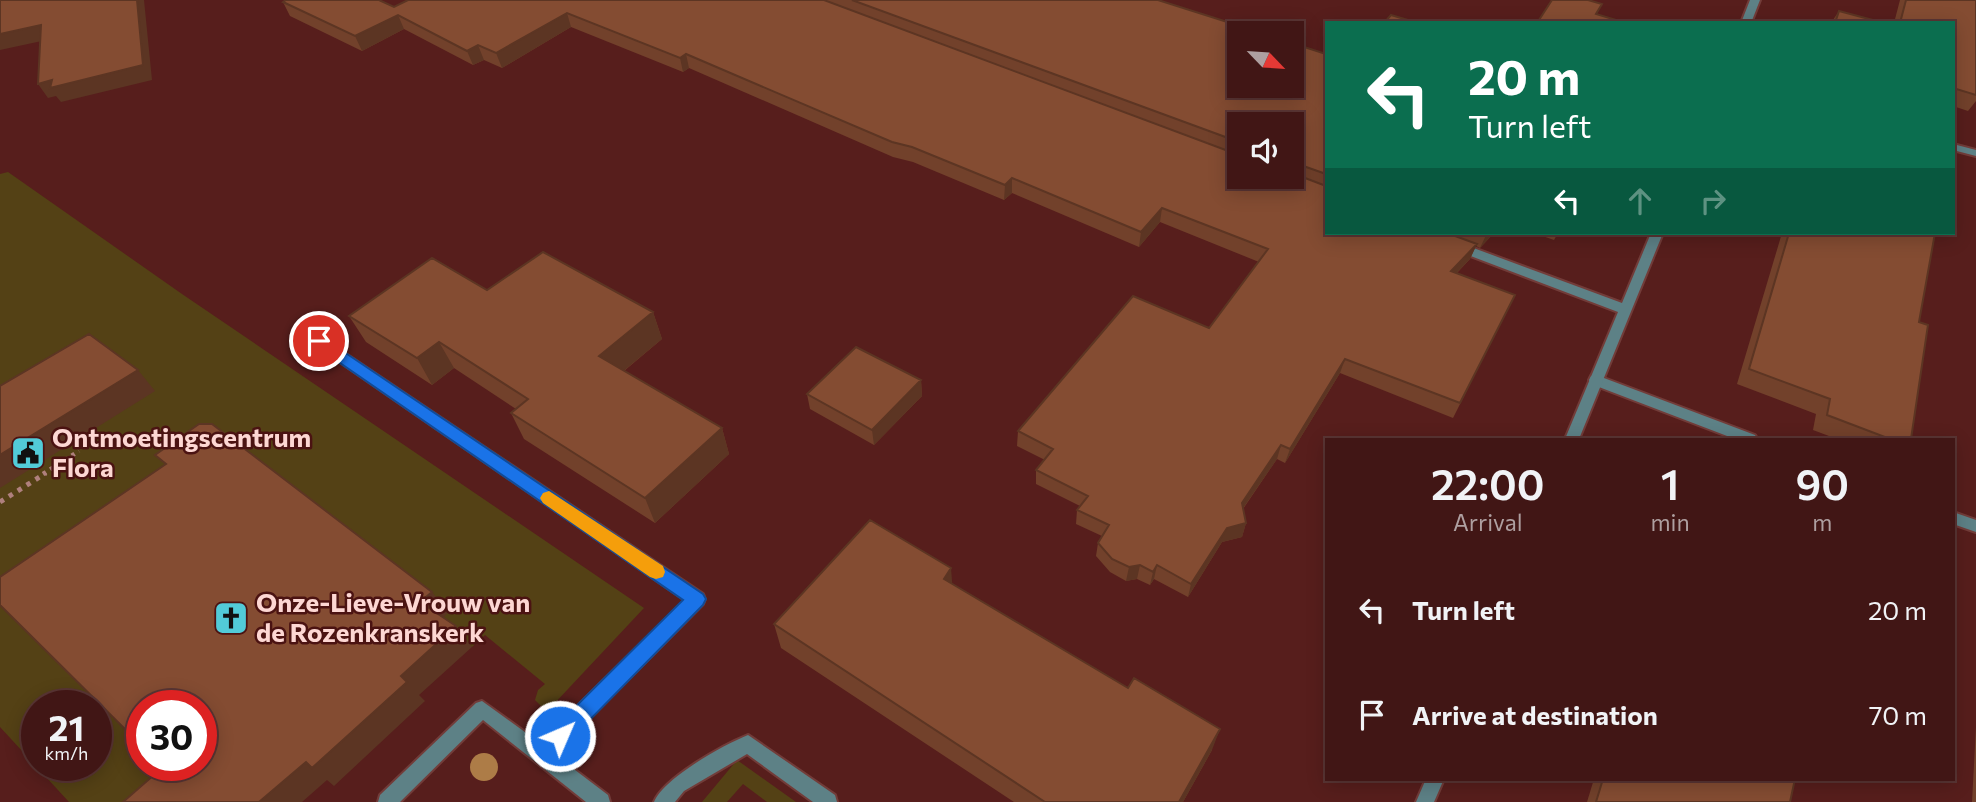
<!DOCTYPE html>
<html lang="en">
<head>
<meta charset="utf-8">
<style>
	:root { --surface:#411615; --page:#481f1e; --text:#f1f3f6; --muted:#ae9fa0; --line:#5a3534 }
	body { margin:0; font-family:Commissioner,sans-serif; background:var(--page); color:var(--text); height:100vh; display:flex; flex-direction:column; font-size:26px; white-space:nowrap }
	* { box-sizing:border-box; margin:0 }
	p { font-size:23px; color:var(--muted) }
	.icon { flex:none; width:38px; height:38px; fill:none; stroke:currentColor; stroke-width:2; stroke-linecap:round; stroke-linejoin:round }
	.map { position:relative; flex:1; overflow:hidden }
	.details { position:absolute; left:1325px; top:438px; width:630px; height:343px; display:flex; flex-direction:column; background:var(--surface); border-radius:0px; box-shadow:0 4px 18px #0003,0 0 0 2px var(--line) }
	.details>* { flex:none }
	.guide { position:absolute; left:1325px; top:21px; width:630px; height:214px; border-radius:0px; box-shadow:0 4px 18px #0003,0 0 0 2px var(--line); background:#0b6e4f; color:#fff; overflow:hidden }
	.needle { width:46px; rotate:115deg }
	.buttons { position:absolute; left:1227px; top:21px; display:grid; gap:14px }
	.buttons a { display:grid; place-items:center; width:77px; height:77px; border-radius:0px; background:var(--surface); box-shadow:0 4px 18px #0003,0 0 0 2px var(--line); font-size:35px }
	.speed { position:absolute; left:21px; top:690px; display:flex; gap:14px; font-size:35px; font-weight:700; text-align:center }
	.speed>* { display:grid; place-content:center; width:91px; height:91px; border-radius:50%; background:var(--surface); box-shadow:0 4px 18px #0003,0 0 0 2px var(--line); line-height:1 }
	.speed small { font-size:18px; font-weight:400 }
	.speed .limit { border:10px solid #d22; background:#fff; color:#111 }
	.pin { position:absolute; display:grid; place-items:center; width:60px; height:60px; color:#fff; margin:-30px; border:4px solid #fff; border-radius:50%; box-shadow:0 2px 7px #0007 }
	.me { position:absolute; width:77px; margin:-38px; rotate:45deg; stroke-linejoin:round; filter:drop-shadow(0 0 5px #0008) }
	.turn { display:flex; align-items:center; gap:24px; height:147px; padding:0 28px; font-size:32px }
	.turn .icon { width:91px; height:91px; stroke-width:2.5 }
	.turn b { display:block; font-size:49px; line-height:60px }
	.lanes { display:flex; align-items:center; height:66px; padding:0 28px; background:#0003; justify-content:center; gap:35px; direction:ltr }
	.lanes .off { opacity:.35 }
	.eta { display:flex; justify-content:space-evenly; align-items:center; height:119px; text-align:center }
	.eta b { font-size:42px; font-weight:600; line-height:49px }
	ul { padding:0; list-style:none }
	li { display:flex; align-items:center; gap:21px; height:105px; padding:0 28px }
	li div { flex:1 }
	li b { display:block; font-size:26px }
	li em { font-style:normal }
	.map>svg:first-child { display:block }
	.green { fill:#544115; fill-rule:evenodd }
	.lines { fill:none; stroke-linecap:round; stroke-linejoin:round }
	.service-casing { stroke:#723c39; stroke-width:4 }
	.minor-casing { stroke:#723c39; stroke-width:4 }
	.path-far1 { stroke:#af807d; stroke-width:4.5; stroke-dasharray:3.5 5; stroke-linecap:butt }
	.path { stroke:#af807d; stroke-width:5; stroke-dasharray:4.5 6; stroke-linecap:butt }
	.service { fill:#5d8186; fill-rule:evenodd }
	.minor { fill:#5d8186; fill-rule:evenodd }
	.tree { fill:#ad7c47 }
	.wall { fill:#72412b; fill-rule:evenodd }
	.shaded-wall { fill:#5c3523 }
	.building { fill:#844c32; stroke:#5c3523; stroke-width:2 }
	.route { fill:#1a73e8; stroke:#114b97; stroke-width:2 }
	.slow { fill:#f59e0b }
	.labels { text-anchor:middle; stroke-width:5; stroke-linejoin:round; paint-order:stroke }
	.poi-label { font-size:26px; font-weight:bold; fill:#fdd7d3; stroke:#4b1312; text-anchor:start }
</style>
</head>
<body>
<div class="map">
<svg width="1976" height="802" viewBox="0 0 1976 802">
	<rect width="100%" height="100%" fill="#571e1c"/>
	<path class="green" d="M8,172L182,294L644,608L553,705L543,708L535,700L538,690L545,684L485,635L472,647L437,623L447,613L12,610L142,740V765H186L171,802H69L0,727V174ZM37,705H96V765H37Z
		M737,760L796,802H767L743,784L727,802H702Z"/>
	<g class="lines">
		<g class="service-casing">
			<path id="service" d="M1953,144L1976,150V156L1953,150Z
				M1596,375L1755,435L1757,439H1735L1591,384L1589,380L1591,376Z
				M1953,512L1976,520V532L1953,524Z
				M748,735L835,795L837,802H813L747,754L684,791L675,802H654C664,778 723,745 748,735Z"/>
		</g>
		<g class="minor-casing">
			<path id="minor" d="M1750,0H1760L1751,23H1741Z
				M1416,233H1433L1622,303L1651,233H1663L1579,439H1565L1618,312L1418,236Z
				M319,336L703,594L705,599L703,604L554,754L608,795L610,802H586L483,720L400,802H378L380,795L476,703L482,701L540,743L685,600L314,344L312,341Z
				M1426,779H1444L1434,802H1416Z"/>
		</g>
		<path class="path-far1" d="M43,474L79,451"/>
		<path class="path" d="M0,502L46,473"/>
		<use href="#service" class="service"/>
		<use href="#minor" class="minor"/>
	</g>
	<circle class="tree" cx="484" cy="767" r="14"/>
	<path class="wall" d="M408,0H1158L1326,54V233H1494L1480,248L1476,246L1470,259L1457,273L1515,295L1453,418L1340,373L1285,463L1277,459L1243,509L1246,523L1242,537L1222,542L1188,597L1154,579L1150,585L1137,579L1126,581L1110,572L1096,556L1098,543L1102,536L1076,524L1077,510L1080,506L1036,484V470L1045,460L1017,446L1018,431L1209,328L1259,262L1160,222L1139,247L1012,193L1004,200L913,162L893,157L689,68L683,72L571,27L502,68L484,60L473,65L404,29L362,51L290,16L283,2L394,7ZM1239,124H1292V177H1239Z
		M1900,0H1976V101L1968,111L1953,106V23H1894Z
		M1839,11L1884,23H1831Z
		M1534,233H1558L1554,240Z
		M1782,233H1935L1919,322L1911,439H1837L1813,430L1816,414L1737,384Z
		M487,290L653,312L662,339L624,371L722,428L729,454L655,523L524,439L511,413L516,409L454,368L432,385L366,342L349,316Z
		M921,380L922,396L874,445L810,409L807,394Z
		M952,584L1212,750L1183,802H1014L781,648L774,624Z
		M1976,727V802H1972Z
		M1594,779H1795L1790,802H1587Z"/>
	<path class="shaded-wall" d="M137,0H144L152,80L61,102L56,96L48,98L38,84L52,80Z
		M567,13L571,27L502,68L496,53Z
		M398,15L404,29L362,51L355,36Z
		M41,25L51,39L0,50V34Z
		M478,45L484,60L473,65L467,51Z
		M686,54L689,68L683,72L680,58Z
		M1012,178V193L1004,200L1005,185Z
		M1162,208L1160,222L1139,247L1141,232Z
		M1487,233H1494L1480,248Z
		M1477,244L1470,259L1445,285L1451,271Z
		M653,312L662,339L609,383L599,356Z
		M439,342L454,368L432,385L417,358Z
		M1345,359L1340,373L1285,463L1290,449Z
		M138,370L155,391L0,488V455Z
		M921,380L922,396L874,445L872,430Z
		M722,428L729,454L655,523L645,498Z
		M1281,445L1277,459L1237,517L1242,503Z
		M1246,523L1242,537L1222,542L1188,597L1191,584L1227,528Z
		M1140,565L1137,579L1126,581L1129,567Z
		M1157,565L1154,579L1150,585L1153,572Z
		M951,568L953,593L944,579Z
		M432,592L448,613L437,623L420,602Z
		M456,626L472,647L419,695L425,701L334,786L327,780L302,802H259Z
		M1220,729L1212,750L1183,802H1179Z"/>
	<path class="building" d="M0,0H137L143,65L50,88L52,80L38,84L41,25L0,34Z
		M286,0H379L394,7L408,0H824L1239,155V177H1292V173L1326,186V233H1447L1477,244L1451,271L1515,295L1460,403L1345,359L1290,449L1281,445L1242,503L1246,523L1227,528L1191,584L1157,565L1153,572L1140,565L1129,567L1112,559L1098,543L1109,525L1077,510L1088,496L1036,470L1053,449L1018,431L1133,296L1209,328L1268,249L1162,208L1141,232L1012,178L1005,185L912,147L892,142L686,54L680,58L567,13L496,53L478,45L467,51L398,15L355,36L283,2Z
		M852,0H1158L1262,33H1239V86H1292V43L1326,54V174L1292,162V124H1239V142Z
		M1552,0H1588L1602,4L1596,14L1626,23H1537Z
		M1906,0H1976V95L1953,88V23H1900Z
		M1839,11L1884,23H1835Z
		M1391,15L1418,23H1384Z
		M1789,233H1935L1919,322L1928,325L1911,439H1890L1827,415L1830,399L1749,369Z
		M543,252L653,312L599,356L722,428L645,498L511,413L528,399L439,342L417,358L349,316L432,258L487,290Z
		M89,334L138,370L0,455V386Z
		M856,347L921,380L872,430L807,394Z
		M199,424H212L432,592L420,602L456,626L401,676L407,682L312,768L306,762L259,802H123L163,767L161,765H201V705H142V746L0,605V577L166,464L155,455Z
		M870,520L951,568L944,579L1128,688L1134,678L1220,729L1179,802H1045L774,624Z
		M1603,779H1795L1790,802H1596Z"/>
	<path class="route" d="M319,335L703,594L706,599L703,605L567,743L560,746L553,743L550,736L553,729L683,600L314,345L312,341Z"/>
	<path class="slow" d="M549,491L663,566L665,572L663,577L656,579L650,577L543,503L540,498L543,493Z"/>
	<defs>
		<g id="civic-square" transform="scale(1.75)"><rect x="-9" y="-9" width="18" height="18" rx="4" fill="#52cbd8" stroke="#4b1312"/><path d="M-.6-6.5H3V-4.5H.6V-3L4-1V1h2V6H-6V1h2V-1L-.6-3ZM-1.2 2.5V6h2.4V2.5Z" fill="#111"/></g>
		<g id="church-square" transform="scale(1.75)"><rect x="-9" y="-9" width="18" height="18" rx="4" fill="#52cbd8" stroke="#4b1312"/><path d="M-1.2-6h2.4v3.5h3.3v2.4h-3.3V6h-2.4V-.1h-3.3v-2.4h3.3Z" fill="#111"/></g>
	</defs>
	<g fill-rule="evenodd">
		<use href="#civic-square" x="28" y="453"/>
		<use href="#church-square" x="231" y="618"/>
	</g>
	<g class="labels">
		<g class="poi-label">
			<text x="52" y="447">Ontmoetingscentrum<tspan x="52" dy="30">Flora</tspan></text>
			<text x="256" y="612">Onze-Lieve-Vrouw van<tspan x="256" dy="30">de Rozenkranskerk</tspan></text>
		</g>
	</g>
</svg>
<div class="buttons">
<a><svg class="needle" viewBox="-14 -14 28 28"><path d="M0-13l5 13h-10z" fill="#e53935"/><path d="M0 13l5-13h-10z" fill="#ae9fa0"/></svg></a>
<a><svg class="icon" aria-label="sound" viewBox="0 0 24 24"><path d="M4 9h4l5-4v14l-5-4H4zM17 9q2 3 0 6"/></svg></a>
</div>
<div class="speed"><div>21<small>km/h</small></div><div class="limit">30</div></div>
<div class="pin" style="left:319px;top:341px;background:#d93025"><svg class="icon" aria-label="arrive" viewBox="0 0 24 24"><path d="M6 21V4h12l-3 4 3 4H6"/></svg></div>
<svg class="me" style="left:560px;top:736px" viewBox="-20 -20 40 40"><circle r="17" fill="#1a73e8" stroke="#fff" stroke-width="3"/><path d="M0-11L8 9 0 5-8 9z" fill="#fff"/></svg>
<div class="guide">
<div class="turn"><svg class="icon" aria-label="left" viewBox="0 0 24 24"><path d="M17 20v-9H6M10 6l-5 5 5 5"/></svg><div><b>20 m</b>Turn left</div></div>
<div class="lanes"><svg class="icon" aria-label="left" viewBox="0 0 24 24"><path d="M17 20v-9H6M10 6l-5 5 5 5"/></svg><svg class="icon off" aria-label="ahead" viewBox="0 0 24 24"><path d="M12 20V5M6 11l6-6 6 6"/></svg><svg class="icon off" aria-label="right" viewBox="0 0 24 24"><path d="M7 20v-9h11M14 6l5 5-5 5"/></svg></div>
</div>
<section class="details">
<div class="eta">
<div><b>22:00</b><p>Arrival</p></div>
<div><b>1</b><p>min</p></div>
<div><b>90</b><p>m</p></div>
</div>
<ul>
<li><svg class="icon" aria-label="left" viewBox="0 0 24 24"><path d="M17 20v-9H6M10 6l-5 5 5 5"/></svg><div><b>Turn left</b></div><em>20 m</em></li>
<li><svg class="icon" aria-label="arrive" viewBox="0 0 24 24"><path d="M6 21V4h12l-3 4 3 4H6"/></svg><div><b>Arrive at destination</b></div><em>70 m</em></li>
</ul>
</section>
</div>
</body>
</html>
